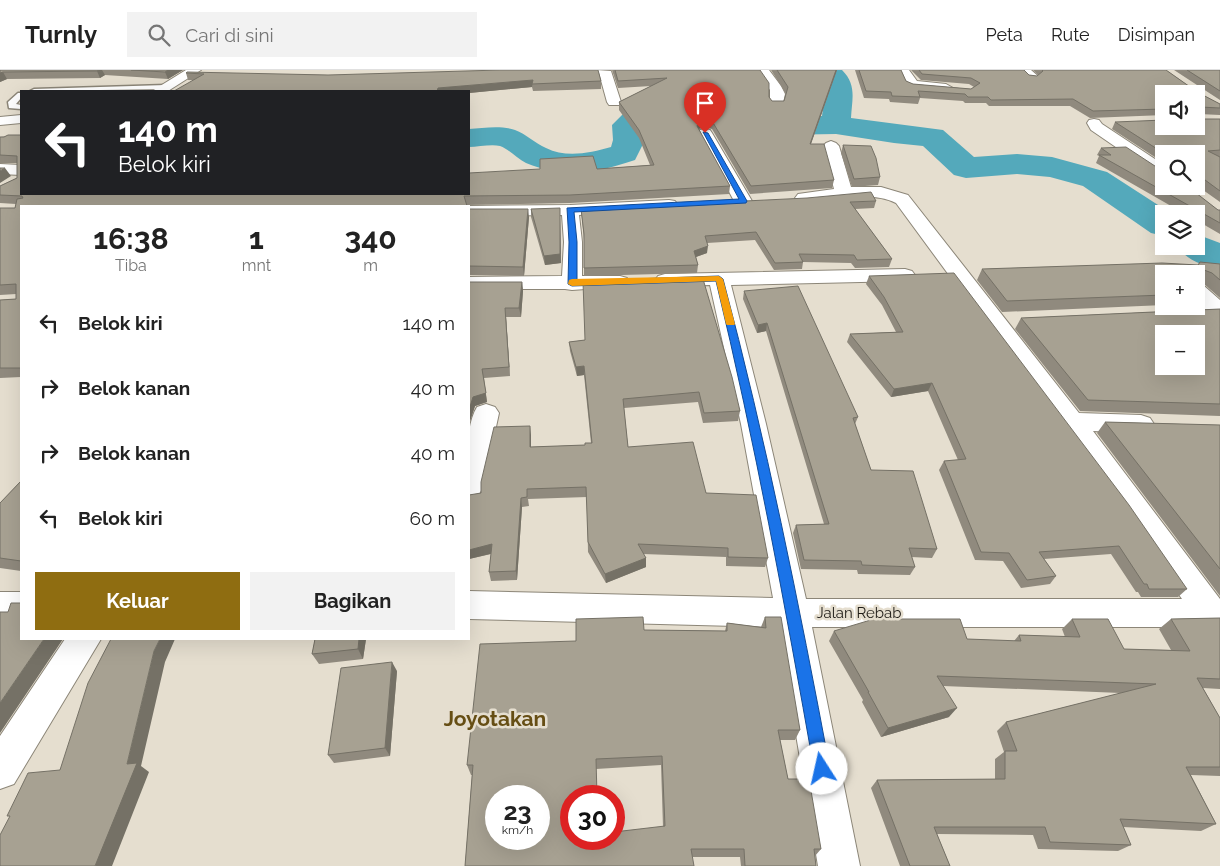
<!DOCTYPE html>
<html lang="id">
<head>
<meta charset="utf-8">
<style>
	:root { --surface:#fff; --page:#f2f2f2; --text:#222; --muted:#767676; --line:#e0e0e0; --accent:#8f6d11 }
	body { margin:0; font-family:Raleway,sans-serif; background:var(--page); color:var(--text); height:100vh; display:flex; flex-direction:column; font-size:19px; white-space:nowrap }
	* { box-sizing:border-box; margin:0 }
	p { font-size:16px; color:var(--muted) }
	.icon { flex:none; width:28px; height:28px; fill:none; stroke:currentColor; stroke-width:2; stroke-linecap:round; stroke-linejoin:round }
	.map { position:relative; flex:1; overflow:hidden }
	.panel { position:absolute; left:20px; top:135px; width:450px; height:435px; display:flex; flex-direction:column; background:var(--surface); border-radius:0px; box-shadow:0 5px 20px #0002 }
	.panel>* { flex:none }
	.hud { position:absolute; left:20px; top:20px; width:450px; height:105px; border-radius:0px; box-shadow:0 5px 20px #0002; background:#202124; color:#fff; overflow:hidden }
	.controls { position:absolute; left:1155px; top:15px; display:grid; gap:10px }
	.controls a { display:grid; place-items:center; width:50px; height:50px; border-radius:0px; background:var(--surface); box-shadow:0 5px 20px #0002; font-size:25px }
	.speed { position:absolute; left:485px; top:715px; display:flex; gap:10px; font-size:25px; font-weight:700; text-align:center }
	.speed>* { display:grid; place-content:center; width:65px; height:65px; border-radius:50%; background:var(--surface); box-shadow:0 5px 20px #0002; line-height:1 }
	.speed small { font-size:12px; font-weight:400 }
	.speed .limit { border:8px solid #d22; background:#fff; color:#111 }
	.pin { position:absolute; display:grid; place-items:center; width:42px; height:42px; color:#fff; margin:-51px -21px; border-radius:50% 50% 50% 0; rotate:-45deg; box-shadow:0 0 5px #0007 }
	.pin .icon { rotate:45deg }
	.me { position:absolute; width:55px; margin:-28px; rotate:350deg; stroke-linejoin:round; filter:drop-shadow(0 0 4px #0008) }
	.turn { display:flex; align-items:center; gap:18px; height:105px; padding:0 15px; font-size:22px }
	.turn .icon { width:65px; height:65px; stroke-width:2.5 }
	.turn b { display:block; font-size:35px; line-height:42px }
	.eta { display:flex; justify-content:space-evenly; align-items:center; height:85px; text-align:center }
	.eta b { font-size:30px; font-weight:700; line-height:35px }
	.primary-button { display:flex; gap:10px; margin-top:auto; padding:10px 15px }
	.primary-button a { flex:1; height:58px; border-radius:0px; background:var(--accent); color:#fff; font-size:20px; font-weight:700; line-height:58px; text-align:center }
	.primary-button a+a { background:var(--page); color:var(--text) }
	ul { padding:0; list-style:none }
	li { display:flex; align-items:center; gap:15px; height:65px; padding:0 15px }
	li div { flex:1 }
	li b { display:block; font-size:19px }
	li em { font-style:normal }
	header { display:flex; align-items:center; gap:30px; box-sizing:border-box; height:70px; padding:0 25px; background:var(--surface); border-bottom:1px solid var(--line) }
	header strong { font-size:24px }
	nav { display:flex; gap:28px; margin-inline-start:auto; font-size:18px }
	.search { width:350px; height:45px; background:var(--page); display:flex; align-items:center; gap:12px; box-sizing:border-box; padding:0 18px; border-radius:0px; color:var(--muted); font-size:19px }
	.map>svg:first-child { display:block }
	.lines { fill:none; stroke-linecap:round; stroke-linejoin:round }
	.river { fill:#54a9bb; fill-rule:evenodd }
	.lane-casing { stroke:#8c8678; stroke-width:3 }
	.street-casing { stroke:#8c8678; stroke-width:2 }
	.primary-casing { stroke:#8c8678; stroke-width:2 }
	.lane { fill:#fff; fill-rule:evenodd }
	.street { fill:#fff; fill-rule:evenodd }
	.primary { fill:#fff; fill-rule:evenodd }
	.wall { fill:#908a7e; fill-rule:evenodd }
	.shaded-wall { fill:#757166 }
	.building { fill:#a7a192; stroke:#757166; fill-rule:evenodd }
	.route { fill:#1a73e8; stroke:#114b97 }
	.slow { fill:#f59e0b }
	.labels { text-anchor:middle; stroke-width:5; stroke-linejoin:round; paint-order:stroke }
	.street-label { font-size:15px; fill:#201d18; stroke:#e5decf }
	.near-quarter-label { font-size:21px; font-weight:bold; fill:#664e14; stroke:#e5decf }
</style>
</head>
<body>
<header>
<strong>Turnly</strong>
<div class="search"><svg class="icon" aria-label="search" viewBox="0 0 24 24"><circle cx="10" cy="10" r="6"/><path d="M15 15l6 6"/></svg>Cari di sini</div>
<nav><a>Peta</a><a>Rute</a><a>Disimpan</a></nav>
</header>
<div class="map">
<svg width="1220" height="796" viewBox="0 0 1220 796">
	<rect width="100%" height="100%" fill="#e5decf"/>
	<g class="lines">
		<path class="river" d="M815,0H842C857,15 852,29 851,48L943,60L974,87L1017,84L1052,87L1107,102L1172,144H1164V166L1151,163L1083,116L1050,107L1017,104L966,108L954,105L923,76L894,73L836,64L777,65L729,59L662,55L643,56L645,70L635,90C594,103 568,110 526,93C517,89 509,79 500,76C491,74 478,77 469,77V59C483,58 501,55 515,60C526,64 535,73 546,78C566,88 590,83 611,77L613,70L612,55L625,42L662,37L729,41L777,47L822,46L826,13Z
			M1196,164L1220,173V200C1204,196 1186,190 1177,176H1196Z"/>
		<g class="lane-casing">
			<path id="lane" d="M166,15H169V19L30,21L34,19Z
				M18,23H21V28L16,34L21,35V39L9,38L8,32Z"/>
		</g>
		<g class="street-casing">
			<path id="street" d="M596,0L611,1L621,32L619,35H609L607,32L599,3Z
				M756,0H769L781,16L785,24L782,37H772L770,34V20Z
				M897,0H909L917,11L946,14L953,18L946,22L908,18Z
				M1017,0H1031L1039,7L1033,11L1028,10Z
				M21,45V53L0,55V47Z
				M1094,49L1099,50L1102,54L1164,95V108L1158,106L1091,60L1087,53L1089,50Z
				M705,59L710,60L712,63L752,131L749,135L743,136L737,135L734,131L698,63L700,60Z
				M831,71L836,73L839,76L851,117H881L908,125L1079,343L1141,345L1150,348L1154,354L1150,360L1141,363L1093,361L1220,529V557H812L860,796H818L778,557L469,549V521L773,528L741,354L710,215L665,216L658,214L655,210L658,206L665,204L905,199L912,201L915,205L912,209L905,211L731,215L766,354L806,529H1182L1123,442L896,133C870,120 832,130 804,133L798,132L795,128L798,124L834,119L823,76L826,73Z
				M0,94L21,95V105L0,104Z
				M669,130L675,131L678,135L675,139L579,145L582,172V206H620L627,208L630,212L627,216L572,220L565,219H469V207L562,206L564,172L562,145L469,146V136H467L570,135Z
				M1196,213L1203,215L1220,230V248L1212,247L1196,231Z
				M486,334L495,337L499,343L483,417L479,424L469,428C467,403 464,358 477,337Z
				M0,522H21V550H0Z
				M65,569H101L14,714L0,719V666Z"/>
		</g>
		<g class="primary-casing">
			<path id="primary" d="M186,0H201L168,21H152Z"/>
		</g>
		<use href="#lane" class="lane"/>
		<use href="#street" class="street"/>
		<use href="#primary" class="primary"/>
	</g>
	<path class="wall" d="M0,0H183L168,9L105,5L100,8L7,9L0,12Z
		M612,0H760L769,27L772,31H784L786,24L771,0H837L811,74L834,110L832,118L750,124L712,59L705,57L699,59L730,116L729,124L570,133L466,135L21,136V307L0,308V230L16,229V224L0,225V138H15L16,134L0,133V116L17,108V93H0V67L21,65V124L597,99L650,95L639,68L619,40V32L651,16L618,18Z
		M855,0H901L906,11L913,14L971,19L974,17L969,14L921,10L911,0H1024L1029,5L1037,6L1038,5L1033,0H1166L1199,23L1220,34V45L1199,44L1198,47L1200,49H1220V132L1196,115V84H1164V93L1112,59L1115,52L1196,56L1164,24V45L1090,48L1070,36H989L986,33H965L963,31L920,28L918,34L890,32L889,29L864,28Z
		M1174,0H1220V30Z
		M186,3L328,5L601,11V19L533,21L532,17L469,23V21L188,10Z
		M843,75L880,107L878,115L852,117L841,83Z
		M1101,78L1161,100L1218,140H1220V164L1196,150V144H1185L1096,93L1099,86L1097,85Z
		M876,131L874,138L855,139L892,189L889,197L855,198L851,193L803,192L802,199L774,200L755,170L707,173V183L696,187L698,195L697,203L584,206V170L581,139Z
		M469,139L529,147L524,206L469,205Z
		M531,139L560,147L561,193L545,195L531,147Z
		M1200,192L1220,194V228L1203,213L1204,223L1196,233V204H1164V235L1002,242L977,210L982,199L1198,195Z
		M869,206L1187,519L1178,527H1141L1138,522H1136L1111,484L1044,489L1056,506L1050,514L1021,518L1003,491L975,490L939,400L944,391L958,390L928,321L891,327L847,272L850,264L896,262L882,235L866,214Z
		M469,212H522L523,221L521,247H506L510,306L484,308L487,332L475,336L469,354Z
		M744,221L858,347L855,354L871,400L937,479L932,488L911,487L915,497L910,505L858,504L857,500L801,499L793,463L796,455L824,454L766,261L757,263L743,229Z
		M1220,239V346L1080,341L1015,259L1021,248Z
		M585,270L740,341L738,351L703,353L698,332L624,338L628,377L706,423L768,488L765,497L726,496V487L643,484L646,488V497L606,513L588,482L587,427L528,429L529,436L522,437L517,510L491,511L489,502L491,484L469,489L481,423L531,365V377L585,375L591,373L584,305L577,306L570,281L569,272Z
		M1105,352L1220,355V526L1097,363Z
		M21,411V501L0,498V433Z
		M765,547L800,660L795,670H780L788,709L821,779L815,786L816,796H741L740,787H692L465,796L472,705H471L467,695L576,571L644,560L725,561L727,553L761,557ZM661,695L663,757L571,769L596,699Z
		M1220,548V619L1203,618L1220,648V706L1191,705L1216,754L1201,761L1123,757L1131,775L1118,781L1038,779L1033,765L937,764L950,796H900L871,718L877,710L995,709V689L1004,682L997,661L1006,652L1121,623L943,616L949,647L881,667L862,632L863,630L829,571L834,561L967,569L1014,571L1019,565L1065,567L1062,559L1072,549L1124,579L1171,580L1159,559L1171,549Z
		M315,569H366L363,589L319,594L312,584Z
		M397,601L390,686L334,693L328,685Z"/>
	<path class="shaded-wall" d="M99,0H102L105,5L100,8L97,1Z
		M168,0H183L168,9L165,2Z
		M836,0H837L808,82L810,74Z
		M3,2L7,9L0,12V3Z
		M533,10L532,17L469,23V21H437L438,18Z
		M705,49V57L698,59L697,56L699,51Z
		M5,98L11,106L0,113V101Z
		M528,139L529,147L524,206L523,197Z
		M560,147L561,193L545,195L544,186Z
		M708,176L707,183L693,188L694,181Z
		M522,212L523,221L521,247L519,238Z
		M505,238L506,247L510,306L509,297Z
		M767,253L766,261L757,263L758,255Z
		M584,296V305L577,306L576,297Z
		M482,299L487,332L475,336L469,354V340Z
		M932,313L928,321L891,327L894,319Z
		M530,356L531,365V387L530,377Z
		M521,428L522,437L517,510L516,501Z
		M492,474L494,483L469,489V480Z
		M646,488V497L606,513L605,504Z
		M44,569H63L0,663V633Z
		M160,569H175L165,592L141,696L149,702L112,796H95L127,694L154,581Z
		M359,569H366L363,589L358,579Z
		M392,592L397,601L390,686L385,678Z
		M957,638L949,647L881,667L888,658Z"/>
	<path class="building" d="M0,0H99L97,1L3,2L0,3Z
		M131,0H168L165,2Z
		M500,0H598L601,11L532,14L533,10L438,18L437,21H174L204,4L186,3L187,2L328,5Z
		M615,0H760L769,13V27L772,31H784L788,17L777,0H836L810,74H824L834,110L751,116L712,51L705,49L699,51L697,56L730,116L570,125L464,126L467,136H21V298H0V230L16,229V214L0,215V138H15L17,129L23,128L22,126L0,125V116L17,108V86L0,85V67H4L8,65H21V124H469V103L540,99V89L593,86L597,99L654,95L639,60L619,32L667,8L618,11Z
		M859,0H901L906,11L913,14L971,19L980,13L971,8L922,4L919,0H1024L1029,5L1037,6L1043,1L1042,0H1166L1193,19H1198L1199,23L1220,34V38L1200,37L1198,47L1200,49H1220V80L1208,81L1220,87V121L1201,107H1196V84H1165L1115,52L1164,50V56H1196V24H1164V39L1093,41L1073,29L991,30L988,27H968L965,24L918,21L920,27L892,26L891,22L866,21Z
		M1187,0H1220V21Z
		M843,75L871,76L876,88L880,107L854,109Z
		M1126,77L1161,100L1164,101V116H1187L1218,140H1220V153L1099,85H1111L1101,78Z
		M0,98H5L0,101Z
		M871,122L876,131L850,132L892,189L857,190L854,185L799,184L803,192L775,193L756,162L705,166L708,176L694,181L698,195L584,198V164L581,139L807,128Z
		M560,138V184L544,186L531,139Z
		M469,139H528L523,197L469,196Z
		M1200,192L1220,194V210L1212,203L1204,200L1202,202L1204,223L1196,224V204H1164V225L1007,231L982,199L1162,193L1198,195Z
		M954,203L1129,435L1187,519H1149L1147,514H1144L1119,476L1039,482L1056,506L1027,510L1009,483L981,482L944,391L966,389L932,313L894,319L850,264L903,262L884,227L869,206Z
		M703,209L732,307L740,341L704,343L699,322L623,329L628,377L693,372L706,423L756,425L768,488L728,487V478L638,474L646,488L605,504L588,472L586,417L527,419V427L521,428L516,501L489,502L492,474L469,480V425L481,423V412L494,357L530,356V377L585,375V373H592L584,296L576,297L569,272L585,270L583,212Z
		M469,212H522L519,238H505L509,297L482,299L486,323L473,327L469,340Z
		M798,216L858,347L853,348L871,400L913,401L937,479L909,478L915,497L862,495L861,491L804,490L796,455L829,454L767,253L758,255L744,221Z
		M1220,239V334L1088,330L1021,248ZM1164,264H1196V296H1164Z
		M1105,352L1220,355V499Z
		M21,411V491L0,488V433Z
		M11,533H21V569H44L0,633V542H8Z
		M643,547L644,560L727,561V553L766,558L765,547H781L800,660H778L788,709H809L821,779H814L816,796H745L744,779H691L694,796H465L473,695H467L480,574L576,571V549ZM662,686L665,756L614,762V769H571V726H597L596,689ZM496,726H539V769H496Z
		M1220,548V609L1197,608L1220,648V697H1186L1216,754L1120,749L1131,775L1050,772L1045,757H934L950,796H910L877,710L1005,709V681H1017L1006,652L1156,614L937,606L957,638L888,658L868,622H869L834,561L874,549H960L967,569L1021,571L1019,565L1080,567L1072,549H1108L1124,579L1190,581L1171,549Z
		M111,569H160L154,581L127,694L137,693L95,796H0V765L10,746H7L28,703L60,700L88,613Z
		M315,569H359L358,579L312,584Z
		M392,592L385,678L328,685L341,598Z"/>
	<path class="route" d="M703,62L708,63L747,131L746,133L574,142L577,172V211L719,206L723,209C766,370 799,534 830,699L827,704L822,707L816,704L814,699C785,535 755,372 716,211L572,216L568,214L569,172L567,138L739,129Z"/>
	<path class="slow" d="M719,206L723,209L735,254L734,255H727L726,254L716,211L572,216L568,214L569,210L572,209Z"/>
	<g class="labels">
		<g class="street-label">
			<text x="859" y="548">Jalan Rebab</text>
		</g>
		<g class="near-quarter-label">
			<text x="495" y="656">Joyotakan</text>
		</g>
	</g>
</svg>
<div class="controls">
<a><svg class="icon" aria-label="sound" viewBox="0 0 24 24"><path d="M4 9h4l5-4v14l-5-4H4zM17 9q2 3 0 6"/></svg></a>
<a><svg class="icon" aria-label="search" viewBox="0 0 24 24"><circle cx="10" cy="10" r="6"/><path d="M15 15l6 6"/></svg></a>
<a><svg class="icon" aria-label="layers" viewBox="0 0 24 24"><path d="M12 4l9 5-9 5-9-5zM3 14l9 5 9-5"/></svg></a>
<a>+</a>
<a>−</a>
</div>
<div class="speed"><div>23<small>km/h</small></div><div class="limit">30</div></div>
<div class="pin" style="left:705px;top:63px;background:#d93025"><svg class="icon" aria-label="arrive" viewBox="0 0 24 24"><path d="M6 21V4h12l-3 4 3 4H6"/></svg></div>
<svg class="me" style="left:822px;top:699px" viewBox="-20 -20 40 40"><circle r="19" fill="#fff"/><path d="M0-13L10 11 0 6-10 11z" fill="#1a73e8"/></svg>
<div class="hud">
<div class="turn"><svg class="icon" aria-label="left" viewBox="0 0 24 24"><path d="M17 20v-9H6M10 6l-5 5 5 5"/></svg><div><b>140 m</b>Belok kiri</div></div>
</div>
<section class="panel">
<div class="eta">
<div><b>16:38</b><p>Tiba</p></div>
<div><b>1</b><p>mnt</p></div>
<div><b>340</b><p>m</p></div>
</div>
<ul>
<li><svg class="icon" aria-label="left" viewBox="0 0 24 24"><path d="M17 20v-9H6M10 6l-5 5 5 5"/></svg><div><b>Belok kiri</b></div><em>140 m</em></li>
<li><svg class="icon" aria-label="right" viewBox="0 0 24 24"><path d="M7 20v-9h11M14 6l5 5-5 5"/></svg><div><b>Belok kanan</b></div><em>40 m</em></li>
<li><svg class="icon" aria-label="right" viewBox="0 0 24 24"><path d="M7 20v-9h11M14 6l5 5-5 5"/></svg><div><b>Belok kanan</b></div><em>40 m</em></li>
<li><svg class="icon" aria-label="left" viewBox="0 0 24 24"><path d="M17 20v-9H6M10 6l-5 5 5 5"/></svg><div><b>Belok kiri</b></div><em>60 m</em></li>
</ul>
<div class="primary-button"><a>Keluar</a><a>Bagikan</a></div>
</section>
</div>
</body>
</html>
